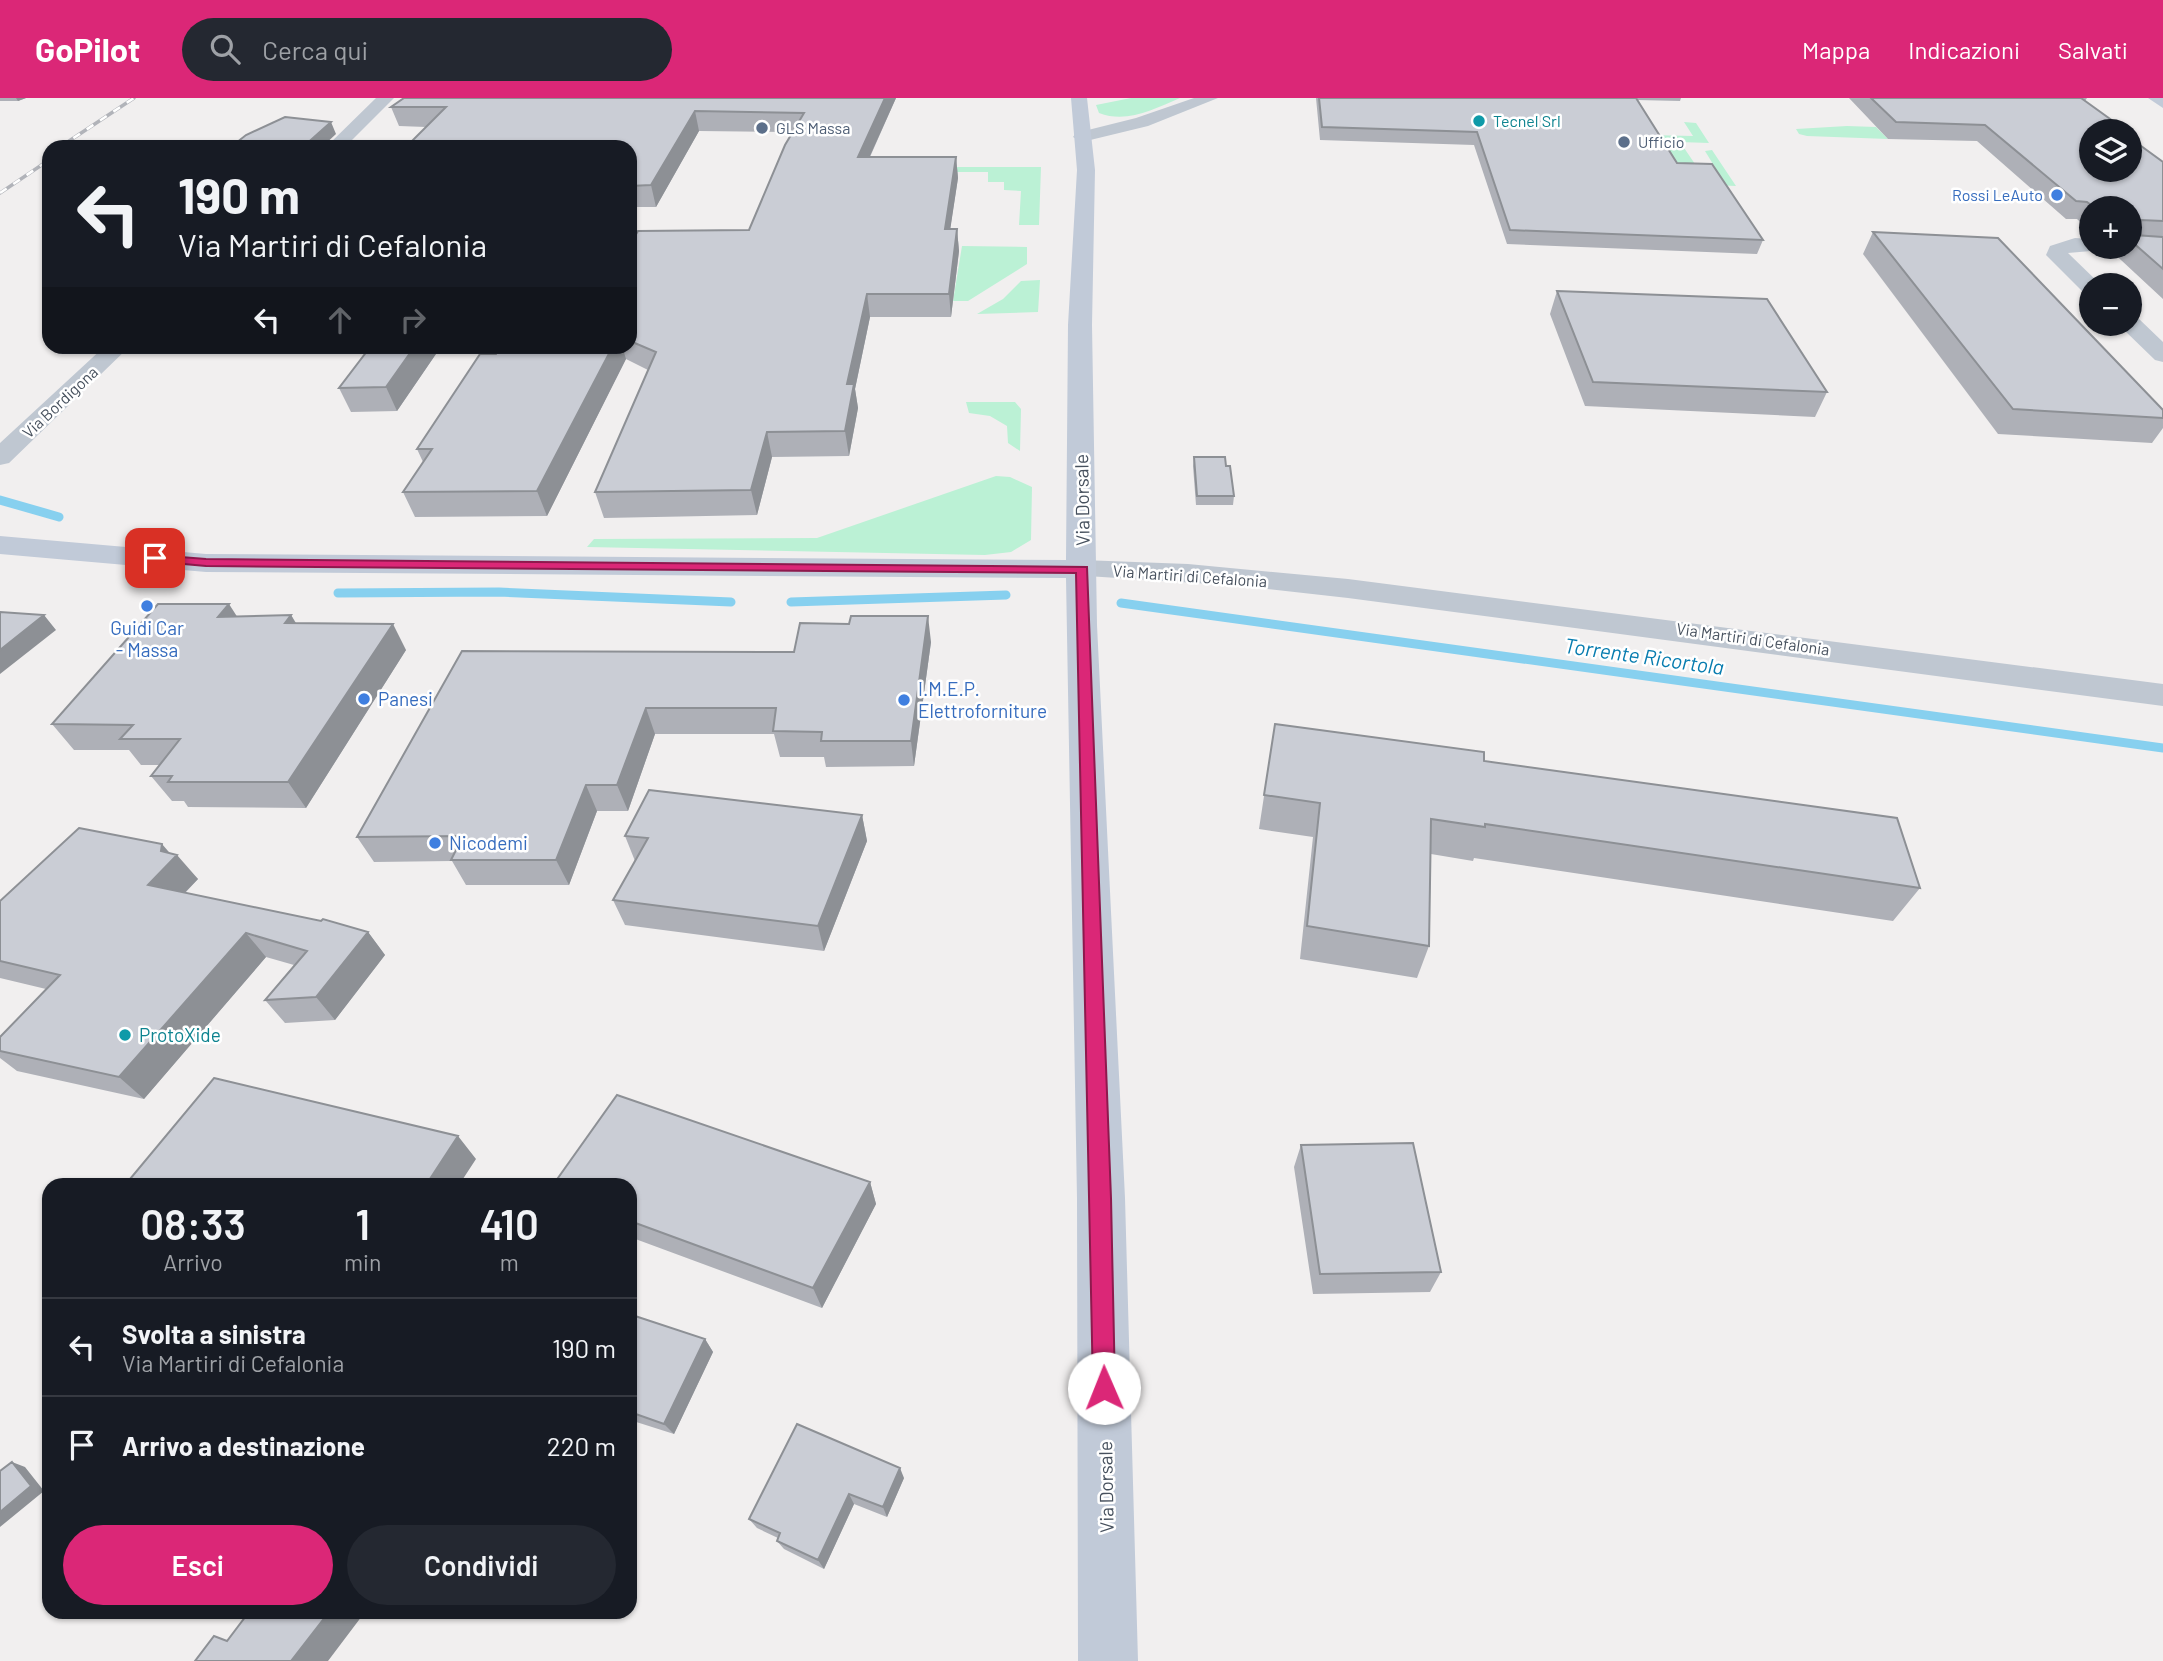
<!DOCTYPE html>
<html lang="it">
<head>
<meta charset="utf-8">
<style>
	:root { --surface:#171b24; --page:#242831; --text:#f1f3f6; --muted:#9ea1a6; --line:#363941; --accent:#db2777 }
	body { margin:0; font-family:Barlow,sans-serif; background:var(--page); color:var(--text); height:100vh; display:flex; flex-direction:column; font-size:26px; white-space:nowrap }
	* { box-sizing:border-box; margin:0 }
	p { font-size:23px; color:var(--muted) }
	.icon { flex:none; width:38px; height:38px; fill:none; stroke:currentColor; stroke-width:2; stroke-linecap:round; stroke-linejoin:round }
	.map { position:relative; flex:1; overflow:hidden }
	.sheet { position:absolute; left:42px; top:1080px; width:595px; height:441px; display:flex; flex-direction:column; background:var(--surface); border-radius:21px; box-shadow:0 2px 5px #0004 }
	.sheet>* { flex:none }
	.guide { position:absolute; left:42px; top:42px; width:595px; height:214px; border-radius:21px; box-shadow:0 2px 5px #0004; background:#171b24; color:var(--text); overflow:hidden }
	.buttons { position:absolute; left:2079px; top:21px; display:grid; gap:14px }
	.buttons a { display:grid; place-items:center; width:63px; height:63px; border-radius:50%; background:var(--surface); box-shadow:0 2px 5px #0004; font-size:35px }
	.pin { position:absolute; display:grid; place-items:center; width:60px; height:60px; color:#fff; margin:-30px; border-radius:14px; box-shadow:0 4px 10px #0006 }
	.me { position:absolute; width:77px; margin:-38px; rotate:359deg; stroke-linejoin:round; filter:drop-shadow(0 0 5px #0008) }
	.turn { display:flex; align-items:center; gap:24px; height:147px; padding:0 21px; font-size:32px }
	.turn .icon { width:91px; height:91px; stroke-width:2.5 }
	.turn b { display:block; font-size:49px; line-height:60px }
	.lanes { display:flex; align-items:center; height:66px; padding:0 21px; background:#0003; justify-content:center; gap:35px; direction:ltr }
	.lanes .off { opacity:.35 }
	.eta { display:flex; justify-content:space-evenly; align-items:center; height:119px; text-align:center }
	.eta b { font-size:42px; font-weight:600; line-height:49px }
	.primary-button { display:flex; gap:14px; margin-top:auto; padding:14px 21px }
	.primary-button a { flex:1; height:80px; border-radius:42px; background:var(--accent); color:#fff; font-size:28px; font-weight:600; line-height:80px; text-align:center }
	.primary-button a+a { background:var(--page); color:var(--text) }
	ul { padding:0; list-style:none }
	li { display:flex; align-items:center; gap:21px; height:98px; padding:0 21px; border-top:2px solid var(--line) }
	li div { flex:1 }
	li b { display:block; font-size:26px }
	li em { font-style:normal }
	header { display:flex; align-items:center; gap:42px; box-sizing:border-box; height:98px; padding:0 35px; background:var(--accent); color:#fff }
	header strong { font-size:33px }
	nav { display:flex; gap:38px; margin-inline-start:auto; font-size:24px }
	.search { width:490px; height:63px; background:var(--page); display:flex; align-items:center; gap:18px; box-sizing:border-box; padding:0 24px; border-radius:38px; color:var(--muted); font-size:26px }
	.map>svg:first-child { display:block }
	.green { fill:#bbf1d5 }
	.lines { fill:none; stroke-linecap:round; stroke-linejoin:round }
	.stream { stroke:#87d0ef; stroke-width:9 }
	.street { fill:#bfc7d1; fill-rule:evenodd }
	.secondary { fill:#c1cad8; fill-rule:evenodd }
	.rail-casing { stroke:#b1b3b9; stroke-width:3.5 }
	.rail { stroke:#fff; stroke-width:2.5; stroke-dasharray:8; stroke-linecap:butt }
	.wall { fill:#aeb0b7 }
	.shaded-wall { fill:#8d9095 }
	.building { fill:#cacdd5; stroke:#8d9095; stroke-width:2 }
	.route { fill:#db2777; stroke:#8e194d; stroke-width:2 }
	.culture-dot { fill:#0f9aa8; stroke:#fff; stroke-width:2.5 }
	.service-dot { fill:#5c6f8a; stroke:#fff; stroke-width:2.5 }
	.shop-dot { fill:#3f7fe0; stroke:#fff; stroke-width:2.5 }
	.labels { text-anchor:middle; stroke-width:5; stroke-linejoin:round; paint-order:stroke }
	.far-culture-label { font-size:16px; fill:#0d838f; stroke:#fff; text-anchor:start }
	.far-service-label { font-size:16px; fill:#4e5e75; stroke:#fff; text-anchor:start }
	.far-shop-label { font-size:16px; fill:#366cbe; stroke:#fff; text-anchor:end }
	.far-street-label { font-size:16px; fill:#46505d; stroke:#fff }
	.street-label { font-size:19px; fill:#46505d; stroke:#fff }
	.shop-label { font-size:19px; fill:#366cbe; stroke:#fff; text-anchor:start }
	.culture-label { font-size:19px; fill:#0d838f; stroke:#fff; text-anchor:start }
	.water-label { font-size:21px; font-style:italic; fill:#077caf; stroke:#fff }
</style>
</head>
<body>
<header>
<strong>GoPilot</strong>
<div class="search"><svg class="icon" aria-label="search" viewBox="0 0 24 24"><circle cx="10" cy="10" r="6"/><path d="M15 15l6 6"/></svg>Cerca qui</div>
<nav><a>Mappa</a><a>Indicazioni</a><a>Salvati</a></nav>
</header>
<div class="map">
<svg width="2163" height="1563" viewBox="0 0 2163 1563">
	<rect width="100%" height="100%" fill="#f1efef"/>
	<path class="green" d="M1131,0H1180C1154,11 1127,26 1099,15L1096,7Z
		M1684,24L1696,25L1709,45L1680,44L1695,66L1724,84L1705,53L1712,52L1736,88L1555,80L1647,37L1693,38Z
		M1847,28L1876,29L1888,41L1807,38L1799,36L1796,31Z
		M917,69H1041L1039,127H1019L1021,93L1004,92V84H988V74H916Z
		M962,148L1027,149V166L968,203H953Z
		M1040,182L1038,214L977,216L1003,201L1021,183Z
		M966,304H1015L1021,311L1020,353L1008,345L1007,328L990,318L969,315Z
		M996,378L1010,379L1032,389L1031,442L1011,454L985,457L587,449L594,441L817,440Z"/>
	<g class="lines">
		<path class="stream" d="M0,402L59,419
			M338,495L499,494L731,504
			M791,504L1006,497
			M1121,505L2163,650"/>
		<path class="street" d="M376,0H394L345,49H326Z
			M1194,0H1218L1148,28L1082,44L1073,39L1076,35L1136,20Z
			M2075,140L2091,141V149H2100L2091,153L2068,155L2101,187H2091V196L2083,194L2046,157L2050,148Z
			M2130,218L2138,220L2163,244V264L2155,262L2122,230L2119,226H2130Z
			M105,248H130L9,365L0,367V345Z
			M1082,462L1188,466L1348,481L2163,586V608L1348,500L1242,488L1071,477L1067,471L1071,465Z"/>
		<path class="secondary" d="M1071,0H1087L1095,72L1092,227L1097,527L1125,1100L1138,1563H1078L1077,1100L1066,480L206,474L0,456V438L206,456L1066,462L1068,227L1077,72Z
			M2148,0H2163V10Z"/>
		<g class="rail-casing">
			<path id="rail" d="M60,49L134,0
				M0,95L49,62"/>
		</g>
		<use href="#rail" class="rail"/>
	</g>
	<path class="wall" d="M0,0H26L18,3H0Z
		M404,0H896L870,59H956L958,80L950,131H957L959,153L951,219H870L855,291L858,310L849,358L772,359L757,417L604,420L595,394L648,272L626,261L547,418L415,419L403,394L423,364L417,351L496,256L501,248H630V146L749,132L793,34L699,33L656,109H630V49L426,29L399,28L391,9Z
		M1316,0H1681L1680,3L1637,2L1677,65L1763,142L1757,156L1507,146L1474,47L1320,42Z
		M1849,0H2087L2085,3L2124,31L2123,33H2091L2163,64V201L2107,149H2130V110H2091V134L2077,121H2066L1977,43L1888,41Z
		M1873,134L2163,312V330L2152,345L1998,336L1863,156Z
		M1557,193L1827,294L1815,319L1585,308L1550,216Z
		M371,248H436L438,253L397,313L351,314L339,290Z
		M1194,359L1226,368L1234,398L1233,407H1196L1193,368Z
		M291,517L296,525L406,552L306,710L188,709L184,703H172L151,678L160,667H141L129,652H74L52,626L237,518Z
		M931,544L914,668L826,669L824,659H780L774,636H655L628,713H597L569,787H466L452,763L374,764L357,739L462,553L794,554Z
		M1275,626L1484,663L1920,790L1893,823L1474,760L1473,763L1431,756L1429,848L1417,880L1300,861L1313,739L1259,731Z
		M862,717L867,743L824,853L625,827L613,802L635,763L625,738Z
		M170,755L198,781L185,795L368,834L385,857L335,922L285,925L265,902L294,867L266,859L144,1001L17,973L0,960V939L46,891L0,880V803Z
		M1301,1047L1441,1174L1430,1194L1313,1196L1294,1069Z
		M870,1084L876,1106L822,1210L630,1139V1087Z
		M630,1221L705,1241L713,1254L674,1336L630,1322Z
		M904,1380L887,1419L854,1406L824,1471L784,1451L777,1443L778,1440L757,1430L749,1421Z"/>
	<path class="shaded-wall" d="M16,0H26L18,3Z
		M885,0H896L860,80L858,59Z
		M695,13L699,33L656,109L651,87Z
		M331,24L336,36L322,49H303Z
		M956,59L958,80L947,153L945,131Z
		M2139,128L2130,142V131Z
		M957,131L959,153L951,219L949,196Z
		M867,196L870,219L855,291L858,310L849,358L845,333L847,286Z
		M415,248H436L438,253L397,313L386,289Z
		M613,248H622L626,261L547,418L537,393Z
		M767,334L772,359L757,417L751,392Z
		M229,506L245,531L218,519Z
		M44,517L56,532L0,576V552Z
		M291,517L306,543L285,525Z
		M928,518L931,544L914,668L911,643Z
		M393,526L406,552L306,710L288,684Z
		M646,610L655,636L628,713L617,687Z
		M586,687L597,713L569,787L556,762Z
		M862,717L867,743L824,853L818,828Z
		M162,746L174,760L177,757L198,781L169,811L148,787L161,753Z
		M368,834L385,857L335,922L316,899Z
		M246,835L266,859L144,1001L119,979Z
		M458,1038L476,1061L459,1087H426Z
		M870,1084L876,1106L822,1210L813,1190Z
		M705,1241L713,1254L674,1336L664,1326Z
		M12,1364L25,1369L44,1393L0,1429V1414Z
		M900,1370L904,1380L887,1419L883,1409Z
		M849,1396L854,1406L824,1471L818,1462Z
		M329,1514H365L328,1563H291Z"/>
	<path class="building" d="M404,0H885L858,59H956L945,131H957L949,196H867L847,286H854L845,333L767,334L751,392L595,394L656,254L630,243V146L638,133L749,132L785,47L804,15L695,13L651,87L630,88V49H406L446,9H391Z
		M1319,0H1636L1677,65L1712,66L1763,142L1510,132L1477,34L1322,29Z
		M1871,0H2081L2124,31H2118L2121,33H2091V72H2130V40L2163,64V123L2141,122L2139,128L2130,131V110H2095L2087,104L2076,103L1985,27L1896,24Z
		M285,19L331,24L303,49H231L246,37Z
		M2130,132L2134,137L2163,139V171L2130,142Z
		M1873,134L1998,140L2163,312V320L2013,311Z
		M1557,193L1767,201L1827,294L1593,284Z
		M371,248H415L386,289L339,290Z
		M501,248H613L537,393L403,394L432,351H417L480,256H496Z
		M1194,359H1225L1226,368H1230L1234,398H1197Z
		M158,506H229L218,519L291,517L285,525L393,526L288,684H168L172,678H151L180,641H120L133,627L52,626Z
		M0,514L44,517L0,552Z
		M851,518H928L911,643H821L822,634L773,633L776,610H646L617,687H586L556,762H451L463,738L357,739L462,553L794,554L800,525L849,526Z
		M1275,626L1484,654V663L1897,720L1920,790L1485,726V729L1431,721L1429,848L1307,828L1320,705L1264,697Z
		M649,692L862,717L818,828L613,802L648,740L625,738Z
		M79,730L162,746L161,753L177,757L148,787L321,823L323,821L368,834L316,899L265,902L307,853L246,835L119,979L0,953V939L60,877L0,863V803Z
		M214,980L458,1038L426,1087H125Z
		M617,997L870,1084L813,1190L630,1123V1087H553Z
		M1413,1045L1441,1174L1320,1176L1301,1047Z
		M632,1217L705,1241L664,1326L630,1314V1221Z
		M797,1326L900,1370L883,1409L849,1396L818,1462L777,1443L780,1435L749,1421Z
		M12,1364L31,1388L0,1414V1373Z
		M249,1514H329L291,1563H195L214,1538L227,1543Z"/>
	<path class="route" d="M155,457L206,461L1087,469L1111,1100L1115,1290L1112,1298L1104,1301L1096,1298L1093,1290L1076,475L206,468L151,463V458Z"/>
	<g class="culture-dot">
		<circle cx="1479" cy="23" r="7"/>
		<circle cx="125" cy="937" r="7"/>
	</g>
	<g class="service-dot">
		<circle cx="762" cy="30" r="7"/>
		<circle cx="1624" cy="44" r="7"/>
	</g>
	<g class="shop-dot">
		<circle cx="2057" cy="97" r="7"/>
		<circle cx="147" cy="508" r="7"/>
		<circle cx="364" cy="601" r="7"/>
		<circle cx="904" cy="602" r="7"/>
		<circle cx="435" cy="745" r="7"/>
	</g>
	<g class="labels">
		<g class="far-culture-label">
			<text x="1493" y="29">Tecnel Srl</text>
		</g>
		<g class="far-service-label">
			<text x="776" y="36">GLS Massa</text>
			<text x="1638" y="50">Ufficio</text>
		</g>
		<g class="far-shop-label">
			<text x="2043" y="103">Rossi LeAuto</text>
		</g>
		<g class="far-street-label">
			<text transform="translate(60 304) rotate(-43)" y="6">Via Bordigona</text>
			<text transform="translate(1190 478) rotate(4)" y="6">Via Martiri di Cefalonia</text>
			<text transform="translate(1753 541) rotate(8)" y="6">Via Martiri di Cefalonia</text>
		</g>
		<g class="street-label">
			<text transform="translate(1082 402) rotate(-91)" y="7">Via Dorsale</text>
			<text transform="translate(1106 1389) rotate(-91)" y="7">Via Dorsale</text>
		</g>
		<g class="shop-label">
			<text x="147" y="537" text-anchor="middle">Guidi Car<tspan x="147" dy="22">- Massa</tspan></text>
			<text x="918" y="598">I.M.E.P.<tspan x="918" dy="22">Elettroforniture</tspan></text>
			<text x="378" y="608">Panesi</text>
			<text x="449" y="752">Nicodemi</text>
		</g>
		<g class="culture-label">
			<text x="139" y="944">ProtoXide</text>
		</g>
		<g class="water-label">
			<text transform="translate(1644 559) rotate(8)" y="7">Torrente Ricortola</text>
		</g>
	</g>
</svg>
<div class="buttons">
<a><svg class="icon" aria-label="layers" viewBox="0 0 24 24"><path d="M12 4l9 5-9 5-9-5zM3 14l9 5 9-5"/></svg></a>
<a>+</a>
<a>−</a>
</div>
<div class="pin" style="left:155px;top:460px;background:#d93025"><svg class="icon" aria-label="arrive" viewBox="0 0 24 24"><path d="M6 21V4h12l-3 4 3 4H6"/></svg></div>
<svg class="me" style="left:1104px;top:1290px" viewBox="-20 -20 40 40"><circle r="19" fill="#fff"/><path d="M0-13L10 11 0 6-10 11z" fill="#db2777"/></svg>
<div class="guide">
<div class="turn"><svg class="icon" aria-label="left" viewBox="0 0 24 24"><path d="M17 20v-9H6M10 6l-5 5 5 5"/></svg><div><b>190 m</b>Via Martiri di Cefalonia</div></div>
<div class="lanes"><svg class="icon" aria-label="left" viewBox="0 0 24 24"><path d="M17 20v-9H6M10 6l-5 5 5 5"/></svg><svg class="icon off" aria-label="ahead" viewBox="0 0 24 24"><path d="M12 20V5M6 11l6-6 6 6"/></svg><svg class="icon off" aria-label="right" viewBox="0 0 24 24"><path d="M7 20v-9h11M14 6l5 5-5 5"/></svg></div>
</div>
<section class="sheet">
<div class="eta">
<div><b>08:33</b><p>Arrivo</p></div>
<div><b>1</b><p>min</p></div>
<div><b>410</b><p>m</p></div>
</div>
<ul>
<li><svg class="icon" aria-label="left" viewBox="0 0 24 24"><path d="M17 20v-9H6M10 6l-5 5 5 5"/></svg><div><b>Svolta a sinistra</b><p>Via Martiri di Cefalonia</p></div><em>190 m</em></li>
<li><svg class="icon" aria-label="arrive" viewBox="0 0 24 24"><path d="M6 21V4h12l-3 4 3 4H6"/></svg><div><b>Arrivo a destinazione</b></div><em>220 m</em></li>
</ul>
<div class="primary-button"><a>Esci</a><a>Condividi</a></div>
</section>
</div>
</body>
</html>
